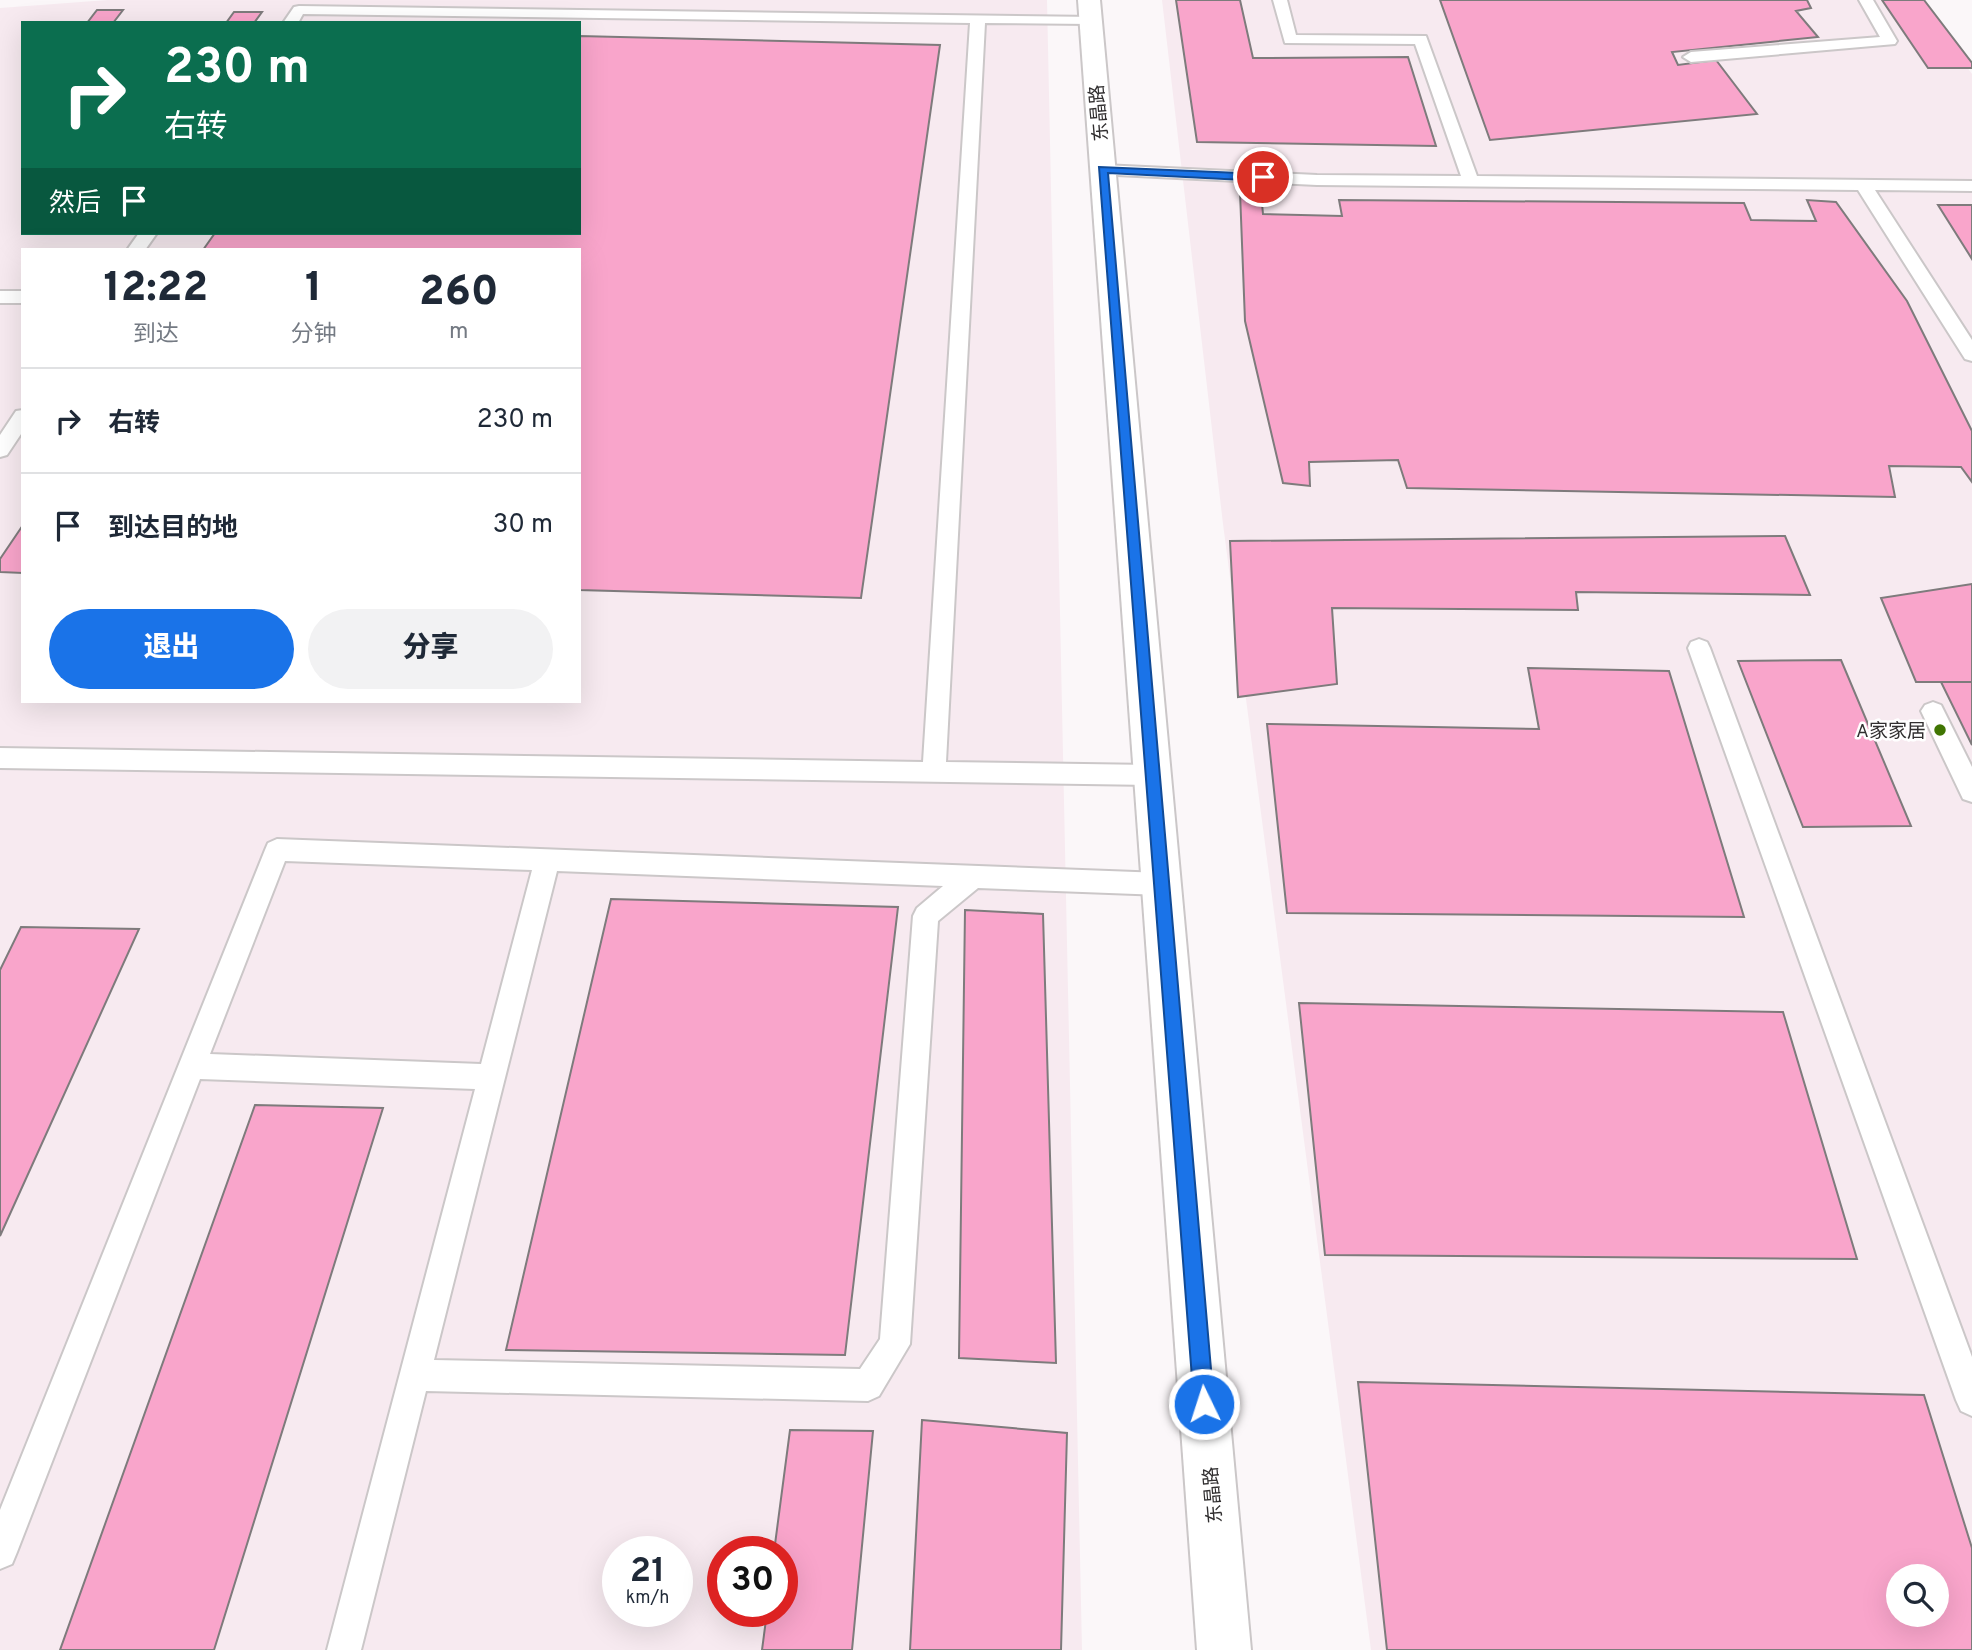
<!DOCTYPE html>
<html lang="zh">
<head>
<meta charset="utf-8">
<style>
	:root { --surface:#fff; --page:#f2f2f3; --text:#1f2937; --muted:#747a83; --line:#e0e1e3; --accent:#1a73e8 }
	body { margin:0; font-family:Overpass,"Noto Sans SC",sans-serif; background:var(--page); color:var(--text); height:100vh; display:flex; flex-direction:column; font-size:26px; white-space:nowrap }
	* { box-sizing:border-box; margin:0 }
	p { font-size:23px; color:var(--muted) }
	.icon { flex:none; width:38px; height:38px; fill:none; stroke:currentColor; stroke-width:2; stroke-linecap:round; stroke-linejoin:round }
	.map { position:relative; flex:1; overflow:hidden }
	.sheet { position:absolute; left:21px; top:248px; width:560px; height:455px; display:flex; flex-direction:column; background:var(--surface); border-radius:0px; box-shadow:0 7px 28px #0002 }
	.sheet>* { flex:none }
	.top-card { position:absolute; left:21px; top:21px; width:560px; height:214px; border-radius:0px; box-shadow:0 7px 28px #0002; background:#0b6e4f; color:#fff; overflow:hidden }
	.fabs { position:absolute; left:1886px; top:1564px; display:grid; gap:14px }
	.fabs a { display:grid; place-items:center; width:63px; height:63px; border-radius:50%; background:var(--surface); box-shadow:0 7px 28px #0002; font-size:35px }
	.speed { position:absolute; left:602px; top:1536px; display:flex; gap:14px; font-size:35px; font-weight:700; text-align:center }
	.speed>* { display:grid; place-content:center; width:91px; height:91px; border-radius:50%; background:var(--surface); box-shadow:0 7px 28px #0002; line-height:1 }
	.speed small { font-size:18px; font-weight:400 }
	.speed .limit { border:10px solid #d22; background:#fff; color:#111 }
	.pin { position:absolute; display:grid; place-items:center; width:60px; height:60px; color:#fff; margin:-30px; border:4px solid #fff; border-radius:50%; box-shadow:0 2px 7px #0007 }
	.me { position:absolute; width:77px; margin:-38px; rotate:356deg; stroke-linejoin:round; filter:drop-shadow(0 0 5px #0008) }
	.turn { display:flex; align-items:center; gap:24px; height:147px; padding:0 28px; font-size:32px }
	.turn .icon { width:91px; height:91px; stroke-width:2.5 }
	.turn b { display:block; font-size:49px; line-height:60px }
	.then { display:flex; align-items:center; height:66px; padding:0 28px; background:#0003; gap:14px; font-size:26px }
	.eta { display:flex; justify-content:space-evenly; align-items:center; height:119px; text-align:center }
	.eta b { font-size:42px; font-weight:800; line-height:49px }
	.action { display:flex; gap:14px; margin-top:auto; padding:14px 28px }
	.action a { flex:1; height:80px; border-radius:42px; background:var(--accent); color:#fff; font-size:28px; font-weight:800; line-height:80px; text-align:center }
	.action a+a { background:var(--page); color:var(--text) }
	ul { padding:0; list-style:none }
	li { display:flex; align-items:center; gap:21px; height:105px; padding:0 28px; border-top:2px solid var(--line) }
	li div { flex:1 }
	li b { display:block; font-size:26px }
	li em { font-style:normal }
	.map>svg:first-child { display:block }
	.built { fill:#f7eaf0; fill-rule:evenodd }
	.building { fill:#f9a5cb; stroke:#7e7b7c; stroke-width:2; fill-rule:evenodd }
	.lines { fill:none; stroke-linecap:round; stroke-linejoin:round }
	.lane-casing { stroke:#cbc7c8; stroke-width:4 }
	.street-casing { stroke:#cbc7c8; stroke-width:4 }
	.lane { fill:#fff; fill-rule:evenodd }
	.street { fill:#fff; fill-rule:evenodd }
	.route { fill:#1a73e8; stroke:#114b97; stroke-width:2 }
	.poi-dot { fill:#407502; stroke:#fff; stroke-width:2.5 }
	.labels { text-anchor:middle; stroke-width:5; stroke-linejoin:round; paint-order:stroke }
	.street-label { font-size:19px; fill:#312f30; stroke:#fff }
	.poi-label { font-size:19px; fill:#312f30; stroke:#fff; text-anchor:end }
</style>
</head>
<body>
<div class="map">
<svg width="1972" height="1650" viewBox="0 0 1972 1650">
	<rect width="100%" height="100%" fill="#fbf7f9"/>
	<path class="built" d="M108,0H1047L1082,1650H0V8ZM23,23H579V233H23ZM23,250H579V702H23ZM618,1552H677V1612H618ZM723,1552H782V1612H723Z
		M1162,0H1918L1972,74V1650H1371L1223,524ZM1899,1577H1937V1615H1899Z"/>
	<path class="building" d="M1176,0H1240L1253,58L1408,57L1436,146L1197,142Z
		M1440,0H1807L1811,8L1796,11L1818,37L1672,52L1678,65L1716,60L1757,114L1490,140Z
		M1882,0H1924L1972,63V68H1928Z
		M97,10H123L113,23H87Z
		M234,12H262L254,23H226Z
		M579,36L940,45L861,598L579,590V250H203L215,233H579Z
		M1240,192L1261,193L1263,214L1342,216L1339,200L1744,203L1751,220L1816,221L1807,200L1836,202L1907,301L1972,431V482L1961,467L1889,466L1895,497L1407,488L1398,460L1309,462L1310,486L1283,483L1245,321Z
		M1938,205H1972V259Z
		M23,525V573L0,572V559Z
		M1785,536L1810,595L1576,592L1578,610L1332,608L1337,684L1238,697L1230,541Z
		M1972,584V682H1916L1881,598Z
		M1841,660L1911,826L1803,827L1738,661Z
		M1528,668L1669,671L1744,917L1287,913L1267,724L1539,729Z
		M1941,682H1972V745Z
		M611,899L898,907L845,1355L506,1350Z
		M965,910L1043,914L1056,1363L959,1358Z
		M21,927L139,929L0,1236V970Z
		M1299,1003L1783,1012L1857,1259L1325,1255Z
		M255,1105L383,1108L214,1650H60Z
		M1358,1382L1924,1395L1972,1548V1650H1387ZM1899,1577H1937V1615H1899Z
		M922,1420L1067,1433L1061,1650H910Z
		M790,1430L873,1431L852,1650H762L767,1612H782V1552H774Z"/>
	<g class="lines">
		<g class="lane-casing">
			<path id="lane" d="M1273,0H1287L1296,35L1426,36L1477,176L1972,181V191L1875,190L1972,340V361L1965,359L1858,190L1317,185L1097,174V166L1103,165L1317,175L1461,176L1415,44L1285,43Z
				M1859,0H1873L1897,41L1895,44L1691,62L1683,57L1691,52L1880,37Z
				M299,6L1096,17L1098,20L1091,24L985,23L946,762L1152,765L1160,768L1164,775L1160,782L1152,785L0,768V748L923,762L970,23L303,14L298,23H283L294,7Z
				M139,233H157L145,250H127Z
				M0,291H23V303H0Z
				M23,410V431L7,455L0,457V435L16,411Z
				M1699,639L1707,642L1710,648L1972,1357V1416L1961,1411L1956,1400L1688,648L1691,642Z
				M1933,702L1941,705L1972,767V802L1963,799L1921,711L1925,705Z
				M277,839L1162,873L1171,876L1175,884L1171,892L1162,895L978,888L938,921L910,1344L879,1396L868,1401L426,1391L361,1650H327L475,1089L200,1079L17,1552L12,1564L0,1569V1510L265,850L268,843ZM285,861L532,870L481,1064L210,1054ZM557,871L943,886L917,908L913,916L880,1339L860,1369L434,1360Z"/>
		</g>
		<g class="street-casing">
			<path id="street" d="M1078,0H1100L1251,1650H1197Z"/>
		</g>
		<use href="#lane" class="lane"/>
		<use href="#street" class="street"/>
	</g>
	<path class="route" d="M1099,167L1263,174L1269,177L1263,181L1108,173L1214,1404L1211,1411L1204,1414L1197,1411L1194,1404Z"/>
	<circle class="poi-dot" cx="1940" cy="730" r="7"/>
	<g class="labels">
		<g class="street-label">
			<text transform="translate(1098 113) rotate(-95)" y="7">东晶路</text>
			<text transform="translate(1212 1495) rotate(-95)" y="7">东晶路</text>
		</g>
		<g class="poi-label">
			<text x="1926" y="737">A家家居</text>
		</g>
	</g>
</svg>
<div class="fabs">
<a><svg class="icon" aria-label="search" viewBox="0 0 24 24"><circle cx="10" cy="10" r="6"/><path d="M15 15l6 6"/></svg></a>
</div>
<div class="speed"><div>21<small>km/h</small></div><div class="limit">30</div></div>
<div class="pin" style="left:1263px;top:177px;background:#d93025"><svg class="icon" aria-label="arrive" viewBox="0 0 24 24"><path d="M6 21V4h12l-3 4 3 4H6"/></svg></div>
<svg class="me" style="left:1204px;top:1404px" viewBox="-20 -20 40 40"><circle r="17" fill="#1a73e8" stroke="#fff" stroke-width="3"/><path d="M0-11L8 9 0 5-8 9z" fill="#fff"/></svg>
<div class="top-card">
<div class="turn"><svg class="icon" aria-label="right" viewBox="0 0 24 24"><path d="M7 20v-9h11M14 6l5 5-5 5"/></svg><div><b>230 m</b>右转</div></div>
<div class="then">然后<svg class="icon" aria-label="arrive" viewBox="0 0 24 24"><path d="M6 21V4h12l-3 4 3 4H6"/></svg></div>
</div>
<section class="sheet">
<div class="eta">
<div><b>12:22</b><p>到达</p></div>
<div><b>1</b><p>分钟</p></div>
<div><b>260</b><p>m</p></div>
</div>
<ul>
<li><svg class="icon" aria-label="right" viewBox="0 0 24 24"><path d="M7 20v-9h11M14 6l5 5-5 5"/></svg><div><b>右转</b></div><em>230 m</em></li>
<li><svg class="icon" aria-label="arrive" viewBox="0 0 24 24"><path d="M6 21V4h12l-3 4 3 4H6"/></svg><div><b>到达目的地</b></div><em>30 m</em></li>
</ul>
<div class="action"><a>退出</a><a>分享</a></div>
</section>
</div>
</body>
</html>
